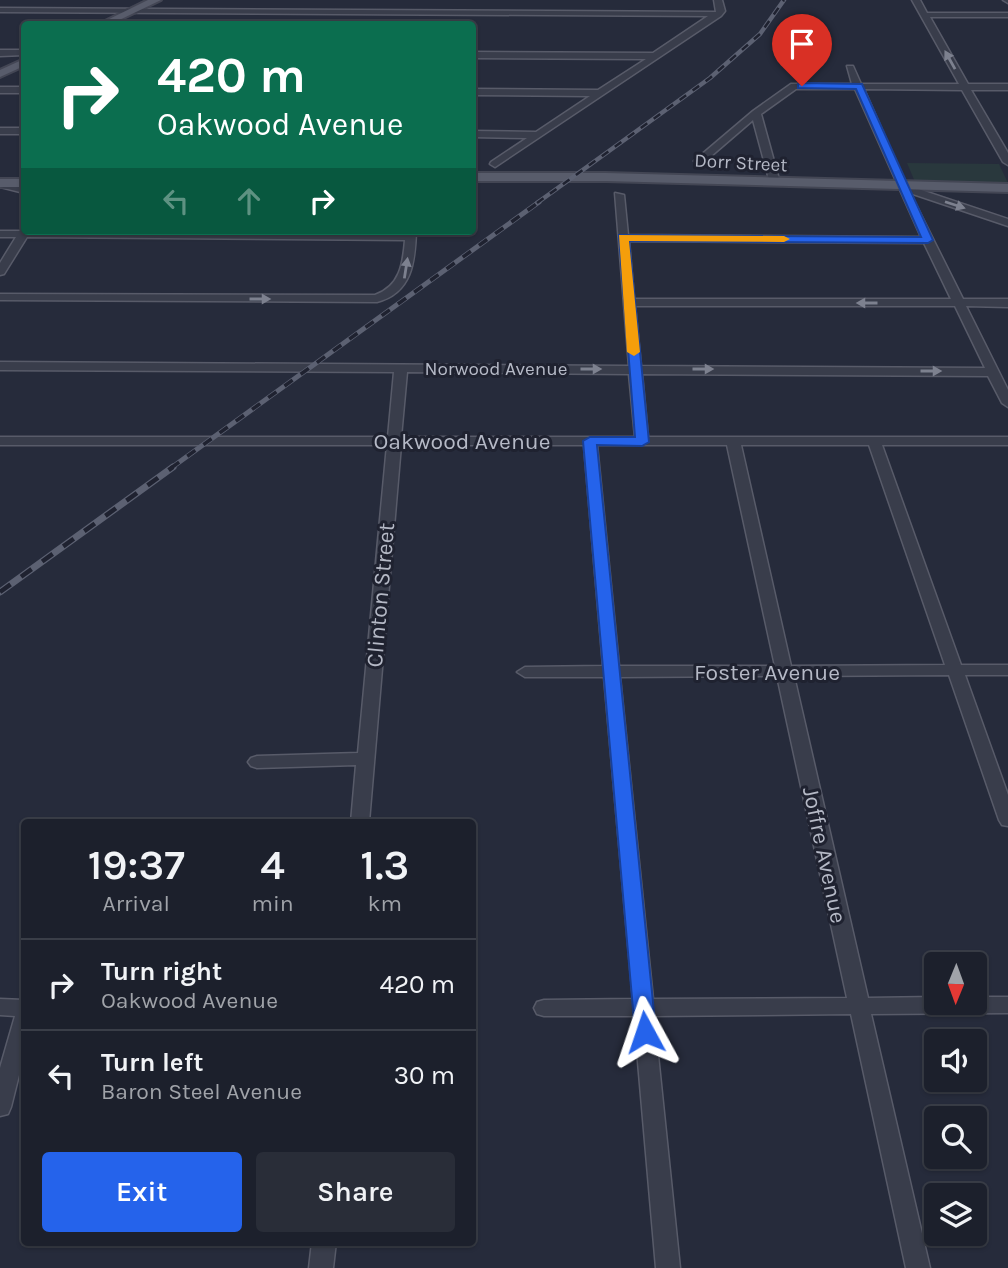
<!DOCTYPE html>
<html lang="en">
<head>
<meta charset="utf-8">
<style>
	:root { --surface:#1c202c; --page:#292d38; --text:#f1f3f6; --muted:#a0a3a9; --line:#3a3e48; --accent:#2563eb }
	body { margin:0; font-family:Karla,sans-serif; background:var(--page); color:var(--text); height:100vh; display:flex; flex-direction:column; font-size:26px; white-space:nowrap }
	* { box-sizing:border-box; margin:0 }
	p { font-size:23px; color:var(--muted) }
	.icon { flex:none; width:38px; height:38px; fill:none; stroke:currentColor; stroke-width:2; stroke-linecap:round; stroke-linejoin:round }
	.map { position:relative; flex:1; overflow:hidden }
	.panel { position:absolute; left:21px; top:819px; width:455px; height:427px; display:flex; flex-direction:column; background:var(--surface); border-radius:7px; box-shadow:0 2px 5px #0004,0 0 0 2px var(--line) }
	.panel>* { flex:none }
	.hud { position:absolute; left:21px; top:21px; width:455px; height:214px; border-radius:7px; box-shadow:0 2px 5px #0004,0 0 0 2px var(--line); background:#0b6e4f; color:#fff; overflow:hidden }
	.needle { width:46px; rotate:181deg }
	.fabs { position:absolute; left:924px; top:952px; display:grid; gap:14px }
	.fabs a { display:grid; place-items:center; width:63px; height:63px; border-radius:7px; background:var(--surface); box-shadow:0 2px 5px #0004,0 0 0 2px var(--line); font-size:35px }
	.pin { position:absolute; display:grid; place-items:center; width:60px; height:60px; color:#fff; margin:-72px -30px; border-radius:50% 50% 50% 0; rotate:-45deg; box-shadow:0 0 7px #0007 }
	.pin .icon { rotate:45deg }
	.me { position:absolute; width:77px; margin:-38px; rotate:355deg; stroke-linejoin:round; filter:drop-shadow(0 0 5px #0008) }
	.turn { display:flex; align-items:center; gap:24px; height:147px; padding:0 21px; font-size:32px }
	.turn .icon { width:91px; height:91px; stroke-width:2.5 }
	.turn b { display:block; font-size:49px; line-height:60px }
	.lanes { display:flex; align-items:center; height:66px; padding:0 21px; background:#0003; justify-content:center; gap:35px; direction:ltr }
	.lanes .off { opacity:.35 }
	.eta { display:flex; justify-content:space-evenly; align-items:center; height:119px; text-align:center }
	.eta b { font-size:42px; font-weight:600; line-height:49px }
	.cta { display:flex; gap:14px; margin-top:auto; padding:14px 21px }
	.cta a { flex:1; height:80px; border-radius:7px; background:var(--accent); color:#fff; font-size:28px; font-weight:600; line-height:80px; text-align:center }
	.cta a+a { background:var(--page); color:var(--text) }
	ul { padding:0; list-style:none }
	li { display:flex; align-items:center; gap:21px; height:91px; padding:0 21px; border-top:2px solid var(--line) }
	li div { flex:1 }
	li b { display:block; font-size:26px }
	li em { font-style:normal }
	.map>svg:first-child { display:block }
	.green { fill:#29383d }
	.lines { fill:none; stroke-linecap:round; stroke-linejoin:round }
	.minor-casing { stroke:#585b69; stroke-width:3 }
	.major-casing { stroke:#434654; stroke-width:4 }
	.minor { fill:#393d4b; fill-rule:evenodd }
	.major { fill:#585c6b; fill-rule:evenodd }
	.rail-far2-casing { stroke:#5c6172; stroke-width:4.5 }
	.rail-far1-casing { stroke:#5c6172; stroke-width:5 }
	.rail-casing { stroke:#5c6172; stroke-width:7 }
	.rail-far2 { stroke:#1f2230; stroke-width:2.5; stroke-dasharray:8; stroke-linecap:butt }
	.rail-far1 { stroke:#1f2230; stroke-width:3.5; stroke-dasharray:10; stroke-linecap:butt }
	.rail { stroke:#1f2230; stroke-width:4.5; stroke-dasharray:13; stroke-linecap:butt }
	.oneway { fill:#7d818f }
	.route { fill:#2563eb; stroke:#184099; stroke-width:2 }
	.slow { fill:#f59e0b }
	.labels { text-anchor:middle; stroke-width:6; stroke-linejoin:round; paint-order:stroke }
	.far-street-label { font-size:19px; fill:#b5b9c6; stroke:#1f2230 }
	.street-label { font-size:23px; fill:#b5b9c6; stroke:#1f2230 }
</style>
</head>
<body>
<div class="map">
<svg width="1008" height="1268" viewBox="0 0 1008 1268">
	<rect width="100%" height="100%" fill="#262b3b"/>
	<path class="green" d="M907,163L999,164L1008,183L915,182Z"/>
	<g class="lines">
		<g class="minor-casing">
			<path id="minor" d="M714,0H722L725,11L721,16L495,167L490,164L491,162L527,138L472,137V131L536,132L590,96L472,95V89L598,90L646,59L472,58V52L653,53L708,16L0,12V8L716,12Z
				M912,0H920L927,13H1008V17H930L968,84H1008V90H971L1008,153V165L1003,162L962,90L864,89L906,185L1008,219V226L910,193L963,299H1008V307L966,306L1008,390V407L1002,403L988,376L642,374L648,437H1008V445H882L961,665H1008V675H965L1008,795V826L1002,825L999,820L949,675L794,676L868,998L936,997V1003H975V997H1008V1013L871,1014L930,1268H906L851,1014L654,1016L680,1268H656L634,1016H544L537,1014L534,1008L537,1002L544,1000L633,999L604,677H525L517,672L525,667L603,666L584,445H401L369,822H351L356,765L257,768L251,766L248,762L251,758L257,756L358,753L387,445H0V437H388L394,372L0,370V362L629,366L615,193L624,195L628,235L921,237L855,89H796L761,114L780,183L779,185L770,183L753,120L703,163L694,161L753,111L791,84H852L847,66H853L861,84H959ZM629,241L924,243L951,299H634ZM635,306H955L985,368L641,366ZM407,372L629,374L635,437H401ZM597,445H727L775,666H619ZM741,445H869L945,665L791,666ZM777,676L847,998L653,999L620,677Z
				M1003,0H1008V3Z
				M0,50H24V55L0,56Z
				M0,87H24V93H0Z
				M0,128H24V134H0Z
				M0,181L24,187V193L0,187Z
				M24,228V231L405,234L406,231H416C415,262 412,293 377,302L0,300V294L375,295C400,286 403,264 405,240L27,237L4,274L0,275V263L16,237H0V231H20Z
				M0,999L24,1000V1055L11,1107L8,1114L0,1116V1068L15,1016L0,1015Z
				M312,1242H336L333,1268H309Z"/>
		</g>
		<g class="major-casing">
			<path id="major" d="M148,0H161L111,24H99Z
				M24,59V66L0,77V70Z
				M472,173H606L1008,184V192L606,181H472Z
				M0,179H24V187H0Z"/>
		</g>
		<use href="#minor" class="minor"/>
		<use href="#major" class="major"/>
		<g class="rail-far2-casing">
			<path id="rail-far2" d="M537,203L710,78L760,34L784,0"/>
		</g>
		<g class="rail-far1-casing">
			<path id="rail-far1" d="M171,468L539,202"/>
		</g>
		<g class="rail-casing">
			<path id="rail" d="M0,592L173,467"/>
		</g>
		<use href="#rail-far2" class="rail-far2"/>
		<use href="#rail-far1" class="rail-far1"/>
		<use href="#rail" class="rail"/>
	</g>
	<defs><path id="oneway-solid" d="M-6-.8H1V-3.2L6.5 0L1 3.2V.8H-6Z" transform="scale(1.75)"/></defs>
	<g class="oneway">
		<use href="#oneway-solid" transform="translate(950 60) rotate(-119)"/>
		<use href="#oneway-solid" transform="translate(955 205) rotate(18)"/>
		<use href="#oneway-solid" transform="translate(406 268) rotate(-81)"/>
		<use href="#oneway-solid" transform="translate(260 299)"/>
		<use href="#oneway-solid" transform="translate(867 303) rotate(-180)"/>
		<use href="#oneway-solid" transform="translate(591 369)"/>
		<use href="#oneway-solid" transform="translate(703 369)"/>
		<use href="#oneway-solid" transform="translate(931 371)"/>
	</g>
	<path class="route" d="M802,83L862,84L933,240L928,243L629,241L649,442L642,446L597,445L656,1032L653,1038L645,1041L638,1038L635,1032L583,441L590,437H635L619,235L921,237L856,89L798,88V84Z"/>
	<path class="slow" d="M619,235L784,236L790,239L784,242L629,241L640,352L634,356L627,352Z"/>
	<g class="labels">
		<g class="far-street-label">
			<text transform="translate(741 162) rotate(3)" y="7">Dorr Street</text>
			<text x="496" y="375">Norwood Avenue</text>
		</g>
		<g class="street-label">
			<text x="462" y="449">Oakwood Avenue</text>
			<text transform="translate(380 595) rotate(-85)" y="8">Clinton Street</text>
			<text x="767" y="680">Foster Avenue</text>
			<text transform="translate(825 855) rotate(78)" y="8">Joffre Avenue</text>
		</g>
	</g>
</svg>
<div class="fabs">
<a><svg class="needle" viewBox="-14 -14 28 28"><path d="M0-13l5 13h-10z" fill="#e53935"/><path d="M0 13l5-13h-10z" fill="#a0a3a9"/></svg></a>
<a><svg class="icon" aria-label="sound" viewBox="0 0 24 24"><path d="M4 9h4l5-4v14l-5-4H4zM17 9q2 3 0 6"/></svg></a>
<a><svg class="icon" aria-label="search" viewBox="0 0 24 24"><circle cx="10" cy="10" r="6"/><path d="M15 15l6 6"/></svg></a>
<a><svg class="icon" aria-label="layers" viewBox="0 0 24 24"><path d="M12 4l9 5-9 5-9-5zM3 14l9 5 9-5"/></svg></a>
</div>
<div class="pin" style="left:802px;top:86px;background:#d93025"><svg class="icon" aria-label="arrive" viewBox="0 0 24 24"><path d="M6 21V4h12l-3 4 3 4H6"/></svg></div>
<svg class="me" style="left:645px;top:1032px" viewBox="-20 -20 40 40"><path d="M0-17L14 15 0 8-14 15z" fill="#2563eb" stroke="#fff" stroke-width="4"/></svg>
<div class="hud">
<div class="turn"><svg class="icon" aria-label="right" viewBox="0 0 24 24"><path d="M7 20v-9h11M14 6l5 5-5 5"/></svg><div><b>420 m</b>Oakwood Avenue</div></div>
<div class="lanes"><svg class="icon off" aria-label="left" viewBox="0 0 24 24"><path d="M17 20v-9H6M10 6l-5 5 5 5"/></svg><svg class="icon off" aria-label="ahead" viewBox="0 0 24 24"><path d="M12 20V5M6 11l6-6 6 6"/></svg><svg class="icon" aria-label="right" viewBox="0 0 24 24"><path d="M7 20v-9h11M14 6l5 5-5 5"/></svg></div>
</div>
<section class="panel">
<div class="eta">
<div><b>19:37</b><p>Arrival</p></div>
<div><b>4</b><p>min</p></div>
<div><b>1.3</b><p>km</p></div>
</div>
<ul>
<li><svg class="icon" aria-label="right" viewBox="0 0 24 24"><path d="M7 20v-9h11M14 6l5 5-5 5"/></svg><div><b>Turn right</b><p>Oakwood Avenue</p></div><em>420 m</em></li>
<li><svg class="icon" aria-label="left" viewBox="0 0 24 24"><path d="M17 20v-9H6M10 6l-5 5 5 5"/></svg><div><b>Turn left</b><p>Baron Steel Avenue</p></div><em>30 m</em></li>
</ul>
<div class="cta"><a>Exit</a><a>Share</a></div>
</section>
</div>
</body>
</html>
